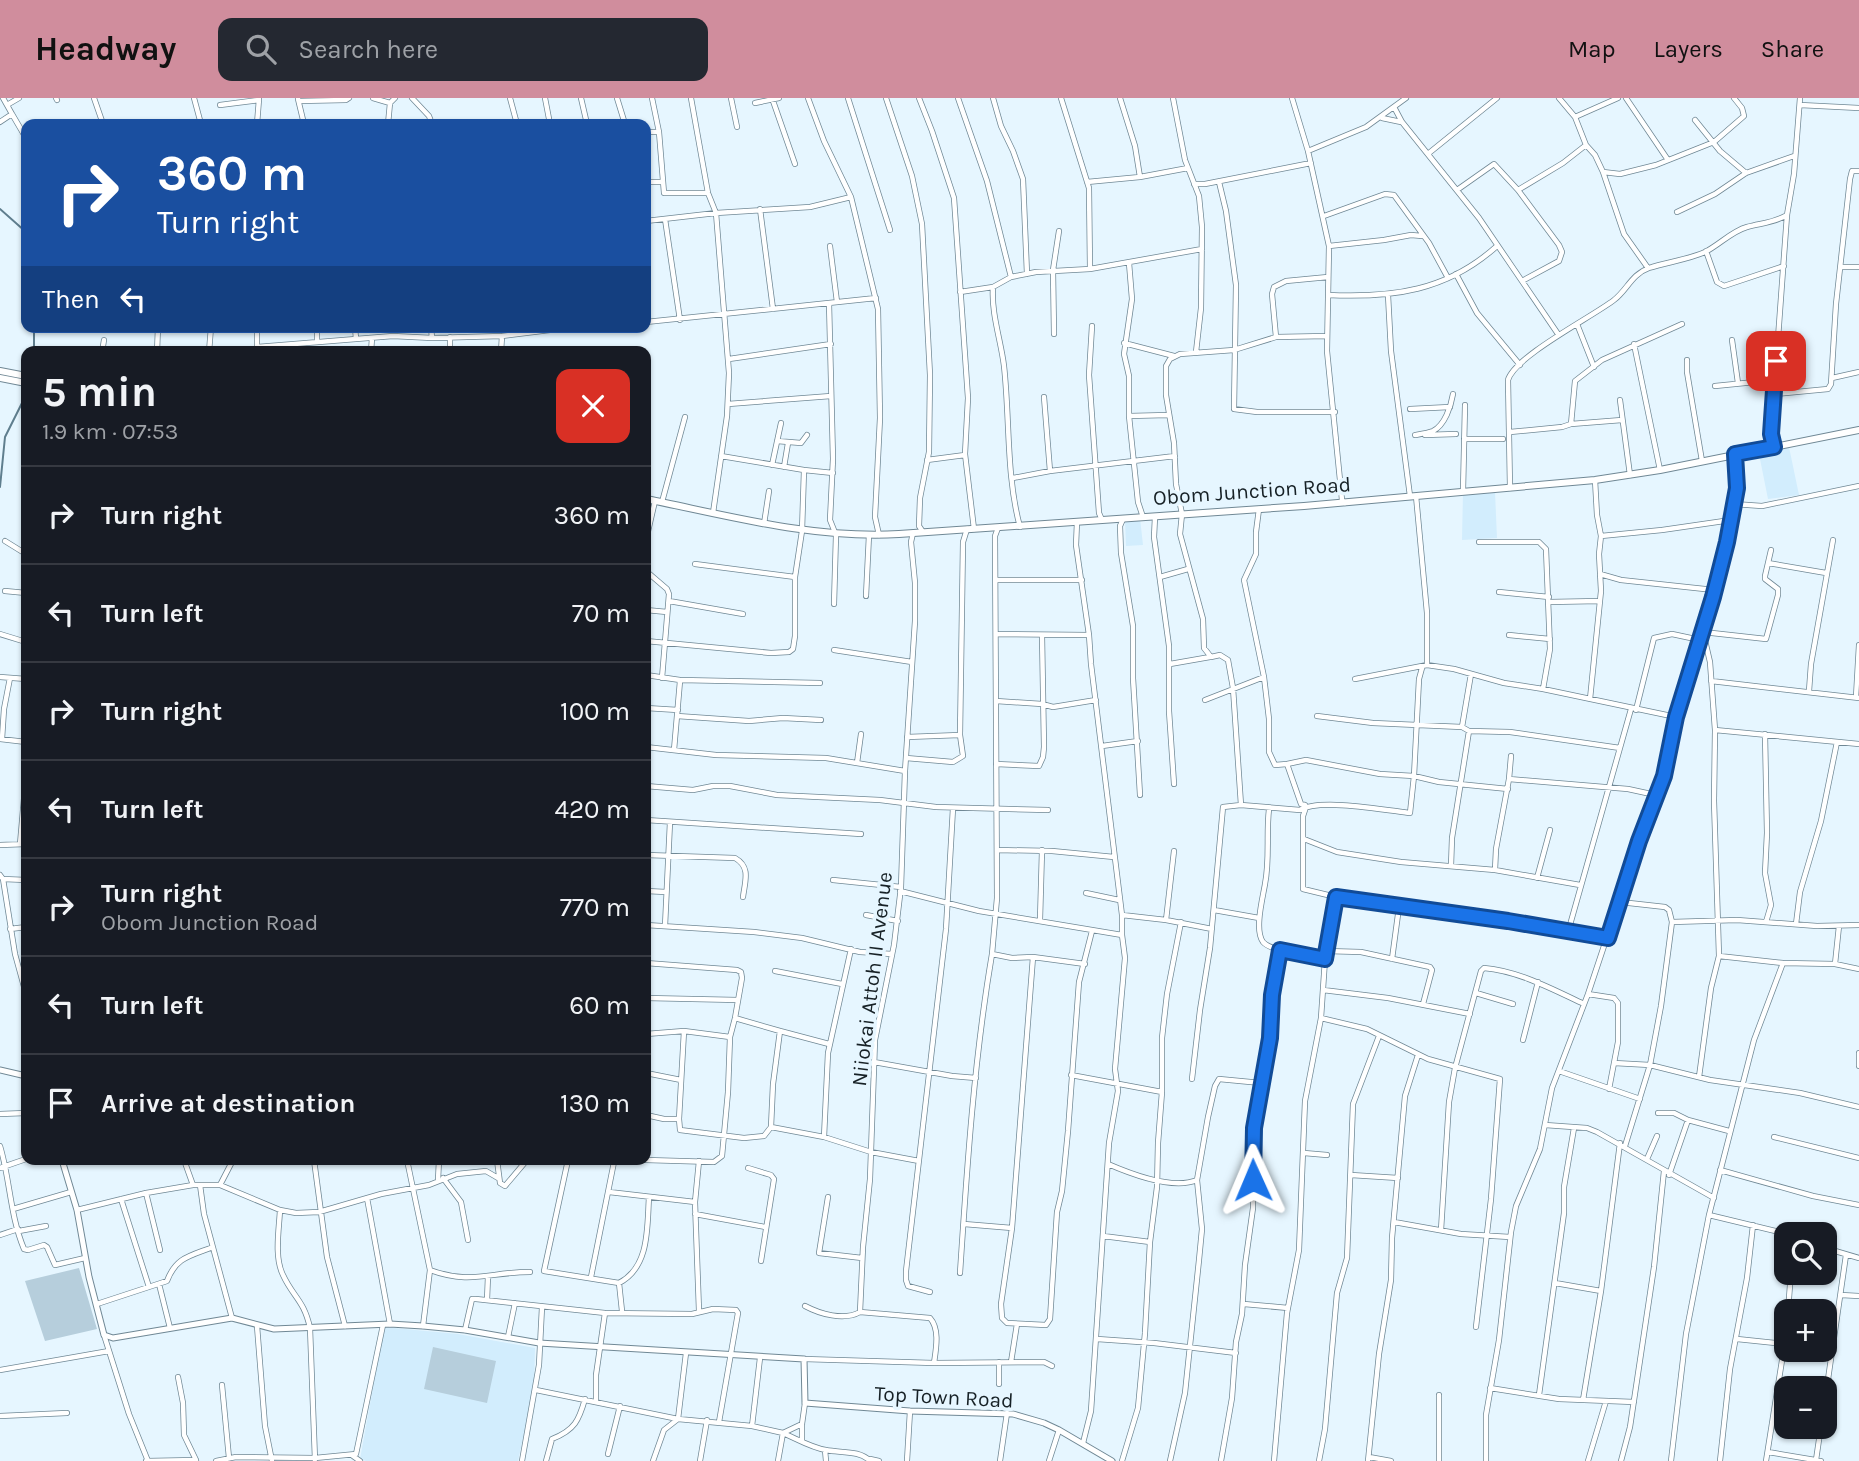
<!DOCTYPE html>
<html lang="en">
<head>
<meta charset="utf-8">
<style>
	:root { --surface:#171b24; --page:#242831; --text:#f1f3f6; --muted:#9ea1a6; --line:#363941; --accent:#d08d9d }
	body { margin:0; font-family:Karla,sans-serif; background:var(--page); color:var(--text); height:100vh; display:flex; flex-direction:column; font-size:26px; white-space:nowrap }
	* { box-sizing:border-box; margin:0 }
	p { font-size:23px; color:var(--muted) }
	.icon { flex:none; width:38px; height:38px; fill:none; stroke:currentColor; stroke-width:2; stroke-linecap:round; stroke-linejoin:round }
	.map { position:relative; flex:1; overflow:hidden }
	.drawer { position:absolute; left:21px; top:248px; width:630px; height:819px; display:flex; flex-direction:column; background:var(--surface); border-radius:14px; box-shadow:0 2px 5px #0004 }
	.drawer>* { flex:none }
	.guide { position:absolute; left:21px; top:21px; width:630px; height:214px; border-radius:14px; box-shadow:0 2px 5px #0004; background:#1a4fa0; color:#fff; overflow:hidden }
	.buttons { position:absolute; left:1774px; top:1124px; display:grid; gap:14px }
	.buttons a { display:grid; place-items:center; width:63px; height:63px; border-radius:14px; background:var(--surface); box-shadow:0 2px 5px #0004; font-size:35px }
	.pin { position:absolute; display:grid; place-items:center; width:60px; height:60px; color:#fff; margin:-30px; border-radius:14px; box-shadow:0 4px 10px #0006 }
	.me { position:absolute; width:77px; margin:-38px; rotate:359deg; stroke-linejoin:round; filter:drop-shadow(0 0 5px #0008) }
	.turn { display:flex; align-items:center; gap:24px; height:147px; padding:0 21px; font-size:32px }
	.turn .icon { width:91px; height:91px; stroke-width:2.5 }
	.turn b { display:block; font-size:49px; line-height:60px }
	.then { display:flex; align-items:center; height:66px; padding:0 21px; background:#0003; gap:14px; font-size:26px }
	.round { display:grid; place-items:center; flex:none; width:74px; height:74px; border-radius:14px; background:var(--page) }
	.headline { display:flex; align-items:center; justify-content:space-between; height:119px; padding:0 21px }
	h1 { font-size:42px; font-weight:700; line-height:52px }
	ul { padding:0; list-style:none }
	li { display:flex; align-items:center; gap:21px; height:98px; padding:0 21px; border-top:2px solid var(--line) }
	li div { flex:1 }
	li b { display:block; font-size:26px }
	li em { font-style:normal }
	header { display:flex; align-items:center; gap:42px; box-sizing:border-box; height:98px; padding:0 35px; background:var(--accent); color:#111 }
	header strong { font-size:33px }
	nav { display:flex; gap:38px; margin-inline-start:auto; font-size:24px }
	.search { width:490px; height:63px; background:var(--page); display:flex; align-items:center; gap:18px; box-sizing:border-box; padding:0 24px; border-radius:14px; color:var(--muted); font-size:26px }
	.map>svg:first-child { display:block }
	.built { fill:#d2edfd }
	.pitch { fill:#b6cedc }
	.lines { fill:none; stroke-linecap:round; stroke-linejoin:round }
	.stream { stroke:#5f7e8e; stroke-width:2 }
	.minor-casing { stroke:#708895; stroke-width:6 }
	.tertiary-casing { stroke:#708895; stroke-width:7 }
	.secondary-casing { stroke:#708895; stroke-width:8 }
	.minor { stroke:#fff; stroke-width:4.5 }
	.tertiary { stroke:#fff; stroke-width:5 }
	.secondary { stroke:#fff; stroke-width:6 }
	.route-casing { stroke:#114b97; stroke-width:18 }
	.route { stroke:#1a73e8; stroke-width:12 }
	.labels { text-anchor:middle; stroke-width:7; stroke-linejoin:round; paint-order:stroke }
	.street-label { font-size:21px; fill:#172126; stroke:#e6f6ff }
</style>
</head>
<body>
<header>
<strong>Headway</strong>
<div class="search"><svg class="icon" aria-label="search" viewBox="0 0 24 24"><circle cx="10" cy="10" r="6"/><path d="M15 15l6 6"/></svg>Search here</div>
<nav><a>Map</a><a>Layers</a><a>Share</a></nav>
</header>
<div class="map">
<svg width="1859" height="1363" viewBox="0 0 1859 1363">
	<rect width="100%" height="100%" fill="#e6f6ff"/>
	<path class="built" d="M1789,349L1799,397L1768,401L1759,356Z
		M1495,394L1497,440L1462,442L1463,395Z
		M1140,420L1143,447L1126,448L1125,422Z
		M384,1229L458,1236L535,1250L534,1290L518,1363H366L360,1361Z"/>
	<path class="pitch" d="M79,1170L97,1231L45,1243L25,1183Z
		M433,1249L496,1263L487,1305L424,1291Z"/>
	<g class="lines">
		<path class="stream" d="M0,111L26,134
			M34,254V229
			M0,389L5,339L26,297"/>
		<g class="minor-casing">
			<path id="minor" d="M56,0L57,2
				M94,0L103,26
				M194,0L201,26
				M373,0L390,5
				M412,0L429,18L432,26
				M510,0L517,26
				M545,0L550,26
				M581,0L587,26
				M617,0L625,26
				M652,0L659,34L664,95H708
				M691,0L708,95L716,115L729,275L727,318L713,415
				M731,0L737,29
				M772,0L795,66
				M808,0L824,43L851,99L878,211L880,320L875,419L879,437
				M848,0L890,132
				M886,0L912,78L922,126L930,277L929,354L920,400L919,428L923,434
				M919,0L932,33L954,100L968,300L965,356L974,431
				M958,0L987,83L1011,179
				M993,0L1001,28L1013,53L1023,81L1027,176
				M1061,0L1089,90L1090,171
				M1120,0L1135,48L1140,79
				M1173,0L1185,62L1199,98L1202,129L1201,210L1196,254
				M1292,0L1308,53L1329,148L1327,253L1342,402L1345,405
				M1559,0L1575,19L1586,47L1595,57L1603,74L1624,136L1648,170
				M1626,0L1668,62
				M298,1L304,26
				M299,3L346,2L349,0
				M755,5L779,0
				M7,7L19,0
				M220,7L259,2
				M1800,7L1859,10
				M1394,9L1402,24L1479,120L1558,236
				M12,16L26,40
				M1575,19L1618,0
				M1382,20L1401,24
				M1695,22L1720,53L1746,75
				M0,24L12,16L3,0
				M257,26L259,1
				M388,26L390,5L395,0
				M468,26L489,24
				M646,34H659
				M1308,53L1366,29L1406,0
				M1429,55L1497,0
				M1603,74L1620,76L1656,67L1714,44L1744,18L1742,10L1734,0
				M646,84H663
				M1087,84L1140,79L1188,70
				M1219,84L1226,113L1236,187L1234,311L1257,314H1335
				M1194,86H1205L1311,65
				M1457,92L1494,66L1518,92L1559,147L1562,154L1559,163L1522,183
				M1518,92L1563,65L1586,47
				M760,111L773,211
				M1677,114L1715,96L1746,75L1794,58
				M1324,118L1385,96L1394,97L1429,145L1448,180
				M665,121L680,222
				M646,123L716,115L810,109L851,99
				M830,148L837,204
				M1329,148L1384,142L1411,137L1422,138
				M1706,153L1717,184L1724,188L1784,168
				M1129,165L1132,201L1124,256L1129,278V318L1138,404L1143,419
				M1841,169H1859
				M1456,176L1477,215L1520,267
				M993,189C991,215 1001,243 1004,268C1010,322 1006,377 1020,429
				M960,194L993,189L1011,179L1036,174L1090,171L1202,151
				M1328,197C1393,200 1447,193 1497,148
				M1388,197L1391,253L1410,398
				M829,205L833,361L830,422L836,437L834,506
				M646,224L876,200
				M1577,226L1594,269
				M1092,228L1089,277L1099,415L1102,422
				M257,229V254
				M317,229V244
				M355,229L356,241
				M431,229L432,240
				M1054,236L1053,172L1059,133
				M1276,239L1272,196L1274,189L1286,183L1328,179
				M1732,242L1738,285
				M1124,245L1174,258
				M1634,246L1660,372
				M257,249L393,238L432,240L502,238L574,229
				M102,254L104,242
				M157,254L158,229
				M209,254L211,229
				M371,254L372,240
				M450,254V239
				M501,254L502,238
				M729,261L831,246
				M1687,262V274L1702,363
				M1832,280L1859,274
				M1715,288L1775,282
				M1775,296L1828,291L1831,286L1836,206L1850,81L1852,73H1859
				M1044,299L1050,373
				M1620,302L1630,377
				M728,306L831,298
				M1410,311L1450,309
				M1129,318L1168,317
				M1571,326L1622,322
				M1510,334L1562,329L1571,326L1575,283L1602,262L1682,226
				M1415,337C1421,336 1428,335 1433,333C1445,327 1451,308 1453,296
				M1425,337L1456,336
				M1464,341H1503
				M777,343L801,345L807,337
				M1774,349L1771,336L1787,117L1794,76L1800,0
				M721,358L804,372L833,375
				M927,362L965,357
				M772,367L781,325
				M784,369L788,345
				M1013,380L1050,373L1175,358
				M1510,390L1508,282C1515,258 1592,219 1614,202C1627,192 1632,176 1649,170C1667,164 1687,162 1705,154C1719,147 1732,133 1747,129C1761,125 1774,125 1787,117
				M1463,393L1465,307
				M1416,398L1427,515V567
				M662,404L685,319
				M1734,406L1762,408L1859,388
				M1259,411L1256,434V456L1244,482L1264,579L1269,621V654L1275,667L1287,666L1301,706L1305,707
				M1155,419L1154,439L1169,548V613L1174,686
				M1123,421L1120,428L1121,455L1133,528V580L1140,697
				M1077,424L1076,447L1089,537L1091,566L1122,817V837L1125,860L1115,971L1118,993L1109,1045L1091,1313L1083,1345
				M764,426L769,393
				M998,430L995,438L997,800L992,856L1012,860L1033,859L1012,1130L1001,1206L1002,1220L1007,1225L1046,1227L1050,1221L1057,1114L1062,1093L1068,1033L1079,884L1092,833
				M913,435L911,444L915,485V523L905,673L901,789L894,847L875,942L870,1081L863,1149L860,1214L930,1220C940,1231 936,1251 934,1265
				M1601,438L1662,432L1731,422
				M646,442L655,403
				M5,443L26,456
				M1479,444H1539L1546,451L1550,551L1543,591
				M1768,465L1826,475
				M695,466L795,479
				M646,473L667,491L669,496L662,580
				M1600,476L1621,482L1714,492
				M1160,479L1188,471
				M997,482H1082
				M5,493L26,495
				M1499,494L1549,499
				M866,498L869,437
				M669,503L743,516
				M1549,504L1600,503
				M646,512L667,514
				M0,536L26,544
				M996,536L1089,537
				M1509,537L1550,541
				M646,543L771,555L789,554L793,551L795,538V479L802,433L804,372
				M834,552L912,564
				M1170,566L1210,559
				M646,577L680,582L820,585
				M0,579L26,581
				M1355,581L1427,567L1454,571L1504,585L1543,591L1676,619
				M1711,583L1859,600
				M1809,593L1811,566L1833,442
				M1856,599L1859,547
				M1590,601L1601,493L1599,456L1601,438L1597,417L1595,382
				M1205,602L1264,579
				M996,603L1042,606L1053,609L1096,602
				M646,610L678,612
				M1636,612L1654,540L1672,536L1700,542
				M677,618L749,623L783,620L821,622
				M1317,618L1373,625L1462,629L1469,633L1510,634L1620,650
				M1462,629L1471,576
				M1715,632L1859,646
				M1765,636L1767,735L1765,775L1771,807L1766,824
				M907,639L960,637
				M0,641L26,644
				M2,641L4,611L10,580
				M1102,648L1138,643
				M646,649L716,657L826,660L905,673
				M674,652L680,583
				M906,660L953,664L963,658L960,637L963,444L967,431
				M857,665L861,636
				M996,666L1039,668L1043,659L1044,649L1042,537
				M1287,666L1306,662L1380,676L1414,678L1439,684L1508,691
				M1509,681L1511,658
				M646,688L693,692L713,688H730L777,697L880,702L936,709L1048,712
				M1241,707L1233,590L1228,562L1220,557L1211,559L1204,550L1203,521L1180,436L1182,416L1176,386L1174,345L1166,297V268L1170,261L1180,256L1234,252L1276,239L1327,238
				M1306,709L1303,718V791L1336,799L1508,823L1608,840
				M1269,711C1266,736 1270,761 1265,786C1263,799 1254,832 1263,844C1271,854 1312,858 1325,861
				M646,722L861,736
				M1304,741L1337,754L1401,764L1495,772L1580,787
				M20,746L26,678
				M0,747L26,746
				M997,752L1052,753L1114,759
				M646,757L735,760C751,769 745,783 743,799
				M1451,768L1452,740L1469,633
				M1495,772L1496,751L1509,681L1628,691L1651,696L1657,700
				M0,777L3,781L15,856L26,896
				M1537,780L1550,732
				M3,781L26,782
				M833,782L901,789
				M646,793L666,794
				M900,793L979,813L1122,837
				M1086,795L1119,802
				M1620,804L1665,809L1669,812L1672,824L1661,908L1650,967L1625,1048
				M1214,812L1259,820
				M866,817L898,823
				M1122,817L1166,822L1212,831
				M1040,822L1042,752
				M1166,822L1174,753
				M1672,824L1737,822L1817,828L1859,827
				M1796,826L1800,794L1821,723L1837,644
				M646,827L754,834L802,840L860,854L892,856
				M665,828L670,724
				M10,831L26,829
				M1568,834L1631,611
				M1326,853L1361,854L1430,869L1432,872L1423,906
				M1719,858L1783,865L1835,866L1859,871
				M1033,859L1085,866
				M1392,861L1399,809
				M646,865L737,872L741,874L742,880L735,920L730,939L728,994L722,1058L714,1064L646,1062
				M1783,865L1754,942L1709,1117L1788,1136
				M1835,866L1839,828
				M775,873L842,886
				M1323,892L1388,900L1470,916
				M1476,895L1513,906
				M1588,896L1614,900L1618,905V944L1609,991
				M646,900L738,902
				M1321,920L1367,931L1428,961L1500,981L1491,1101L1476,1229
				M684,933L679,1021L680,1032L744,1040L764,1038L771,1029L773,986L780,933L735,920
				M780,933L829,946
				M646,936L684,933L730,939
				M1523,942L1538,884
				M1859,955V968
				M874,964L952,978L976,980
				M1614,965L1650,967L1710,982L1800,995L1859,1009
				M1559,973L1640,1001
				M646,975L681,982
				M1071,977L1162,994
				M1699,979L1711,890L1719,858L1714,703L1715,632L1710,564L1703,534L1766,541L1778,497V491L1765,481V478L1771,452
				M1192,981L1200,912L1210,850L1223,709L1241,707L1300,712C1319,700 1385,712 1410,715L1414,678L1419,581L1422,570
				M1658,1015H1674L1688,1022L1729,1033
				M0,1016L26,1015
				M646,1017L664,1021H679
				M1545,1027L1587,1030L1597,1034L1714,1100
				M771,1029L824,1039L871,1054L919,1063
				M824,1039L828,955L851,851
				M1774,1039L1859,1060
				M0,1048C10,1081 10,1118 24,1151L28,1152L44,1147L47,1149L55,1167L85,1160
				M1304,1055L1327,1057
				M1647,1061L1657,1038
				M184,1062L193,1087
				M314,1062L327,1159L345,1228
				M407,1062L430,1172L423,1228
				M497,1062L500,1085L505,1088L527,1062
				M568,1062L544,1173L619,1185L622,1213
				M596,1062H624
				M699,1063L695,1104L699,1213
				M1108,1066C1131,1076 1173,1092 1197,1082
				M0,1070L26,1061
				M748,1070L771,1077L774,1081L761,1163
				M1720,1072L1813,1098L1859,1107
				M1351,1077L1398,1080
				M1669,1077L1688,1022
				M443,1080L461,1104L468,1142
				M438,1082L439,1062
				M200,1087L204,1116L232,1220
				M220,1087L233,1062
				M609,1094L695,1104
				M146,1095L160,1152
				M828,1099L819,1155L862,1160
				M367,1100L390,1226
				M121,1101L149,1189
				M13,1111L71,1094
				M77,1112L146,1095L193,1087H220L280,1112L296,1115L319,1114L381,1096L429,1087L457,1076L486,1073L498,1080
				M280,1112C279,1132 274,1159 283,1177C293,1199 304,1202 310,1230L315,1362
				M695,1116L765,1129
				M1394,1124L1461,1136L1510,1139
				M964,1126L1012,1130
				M1441,1132L1449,1004L1455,970L1481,873L1484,870C1519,873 1552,891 1584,906
				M19,1133L46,1128
				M0,1137L18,1131
				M1103,1138L1150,1144
				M1825,1150L1859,1160
				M430,1172C470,1187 490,1174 530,1174
				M960,1175C967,1069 974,962 992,856
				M591,1179L614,1064
				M619,1185C650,1169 647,1129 649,1099
				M1555,1185L1601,1193
				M159,1186L170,1230
				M930,1194L908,1188L906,1182V1173L946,831L953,710
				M1841,1197L1859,1198
				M487,1202L488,1178
				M97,1206L167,1183C176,1159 190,1158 213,1149
				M1244,1206L1288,1210
				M805,1208C820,1216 844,1223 860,1214
				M1788,1213L1791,1174
				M257,1228L265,1328L272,1363
				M465,1232L472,1201H476L605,1215L692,1216L713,1211L736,1212L738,1215L719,1324
				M104,1237L129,1316L148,1363
				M508,1239L515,1205
				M1097,1241L1154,1245L1236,1255
				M1737,1241L1784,1246
				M804,1261L934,1265L1044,1264L1052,1268
				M999,1264V1286
				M1011,1264L1017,1226
				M0,1272L109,1253
				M178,1279L183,1305L184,1337L196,1362
				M222,1287L229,1360
				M1490,1290L1559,1301L1634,1304
				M536,1292L678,1321L752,1328L783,1335L802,1326
				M1439,1297V1363
				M1539,1297L1564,1115V1089L1574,1030
				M1583,1302L1601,1193L1620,1045
				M1825,1302L1846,1157
				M596,1303V1277L605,1215
				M0,1318L67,1315
				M752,1328L760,1260
				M802,1343V1326L805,1305
				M825,1352L826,1363
				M1768,1354L1821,1363
				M608,1356L620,1308
				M353,1358L360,1363
				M1369,1359L1391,1363
				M870,1361L879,1363
				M1816,1362L1821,1328
				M146,1363L196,1362
				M216,1363L236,1359L315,1360L356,1356L383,1227
				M522,1363L539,1267L542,1209
				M546,1363L552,1341C575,1332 579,1322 585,1301
				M653,1363L664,1332L678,1321L686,1255
				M700,1363L707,1322
				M778,1363L783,1335C797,1341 812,1350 826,1352C840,1355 860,1352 870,1363
				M907,1363L910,1313
				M1000,1363L1007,1315
				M1049,1363L1059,1332
				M1122,1363L1138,1310L1145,1235L1150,1144L1157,1089L1158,1045L1162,994V940L1167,896L1181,824
				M1170,1363L1185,1295L1199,1162L1202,1131L1197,1082L1208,1019L1215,988L1219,981L1261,985
				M1221,1363L1232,1300L1236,1244L1242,1216L1245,1167L1253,1110V1030L1270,940L1272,897L1280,852
				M1274,1363L1287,1215L1299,1152L1305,1003L1321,920L1326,847L1336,799
				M1319,1363L1325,1331L1337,1195L1347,1160L1353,1006L1379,938
				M1368,1363L1379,1256L1391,1182L1392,1140L1405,998L1418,957
				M1486,1363V1317L1499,1242L1511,1134L1516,1108L1540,1051L1552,990L1588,896L1639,743L1664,678L1676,619L1703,534L1727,444L1737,390L1735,356
				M1588,1363L1606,1303
				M1621,1363L1630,1329L1654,1169L1664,1073
				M1671,1363L1686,1236L1709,1117
				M1720,1363L1730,1271L1747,1180L1753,1127
				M1766,1363L1787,1231"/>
		</g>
		<g class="tertiary-casing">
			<path id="tertiary" d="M0,972L26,978
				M62,1062L77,1112L89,1179L104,1237L113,1240L232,1220L274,1231L390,1226L423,1228L465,1232L539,1245L804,1261L805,1305L910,1313L1013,1316L1044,1325L1059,1332L1112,1363"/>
		</g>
		<g class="secondary-casing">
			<path id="secondary" d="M0,273L26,278
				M0,280L26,285
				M646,401C730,418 812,441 899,436L1304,408L1595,382L1660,372L1859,332"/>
		</g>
		<use href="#minor" class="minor"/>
		<use href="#tertiary" class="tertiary"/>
		<use href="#secondary" class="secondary"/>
	</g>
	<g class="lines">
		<g class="route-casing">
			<path id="route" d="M1253,1082L1254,1030L1270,940L1272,897L1280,852L1325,861L1336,799L1508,823L1608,840L1639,743L1664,678L1676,619L1713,499L1727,444L1737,390L1735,356L1774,349L1771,336L1776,263"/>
		</g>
		<use href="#route" class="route"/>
	</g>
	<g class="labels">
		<g class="street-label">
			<text transform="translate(1252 393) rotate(-4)" y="7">Obom Junction Road</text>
			<text transform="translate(872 881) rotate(-83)" y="7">Niiokai Attoh II Avenue</text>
			<text transform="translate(944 1299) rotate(3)" y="7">Top Town Road</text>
		</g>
	</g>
</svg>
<div class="buttons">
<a><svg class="icon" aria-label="search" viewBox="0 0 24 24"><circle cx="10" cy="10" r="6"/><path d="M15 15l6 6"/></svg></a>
<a>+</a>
<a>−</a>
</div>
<div class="pin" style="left:1776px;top:263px;background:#d93025"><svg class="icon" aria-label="arrive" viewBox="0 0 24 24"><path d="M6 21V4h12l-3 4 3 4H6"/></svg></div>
<svg class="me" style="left:1253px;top:1082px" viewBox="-20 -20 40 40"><path d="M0-17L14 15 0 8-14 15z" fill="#1a73e8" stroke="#fff" stroke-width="4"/></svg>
<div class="guide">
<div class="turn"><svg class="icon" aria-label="right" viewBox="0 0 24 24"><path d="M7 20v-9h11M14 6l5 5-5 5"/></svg><div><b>360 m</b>Turn right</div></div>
<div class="then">Then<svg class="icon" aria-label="left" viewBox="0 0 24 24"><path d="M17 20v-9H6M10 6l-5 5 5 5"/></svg></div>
</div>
<section class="drawer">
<div class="headline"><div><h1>5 min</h1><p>1.9 km · 07:53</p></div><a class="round" style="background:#d93025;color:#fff"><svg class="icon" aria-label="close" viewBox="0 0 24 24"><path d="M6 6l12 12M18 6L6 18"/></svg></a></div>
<ul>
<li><svg class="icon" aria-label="right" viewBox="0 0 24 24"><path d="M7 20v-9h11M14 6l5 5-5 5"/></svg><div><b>Turn right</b></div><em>360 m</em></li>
<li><svg class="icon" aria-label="left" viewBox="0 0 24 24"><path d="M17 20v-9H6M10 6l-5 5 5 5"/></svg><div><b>Turn left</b></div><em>70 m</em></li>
<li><svg class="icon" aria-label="right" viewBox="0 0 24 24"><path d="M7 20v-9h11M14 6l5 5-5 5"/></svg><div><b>Turn right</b></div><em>100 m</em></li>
<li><svg class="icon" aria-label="left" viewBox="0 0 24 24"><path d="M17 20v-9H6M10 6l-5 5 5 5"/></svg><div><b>Turn left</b></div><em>420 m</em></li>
<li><svg class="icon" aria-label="right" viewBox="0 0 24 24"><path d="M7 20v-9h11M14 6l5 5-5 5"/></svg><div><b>Turn right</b><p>Obom Junction Road</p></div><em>770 m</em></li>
<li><svg class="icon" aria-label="left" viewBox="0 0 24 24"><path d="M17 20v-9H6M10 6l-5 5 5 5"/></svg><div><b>Turn left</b></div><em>60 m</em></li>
<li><svg class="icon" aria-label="arrive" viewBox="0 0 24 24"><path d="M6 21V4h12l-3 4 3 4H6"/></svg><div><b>Arrive at destination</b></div><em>130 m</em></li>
</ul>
</section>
</div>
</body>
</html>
